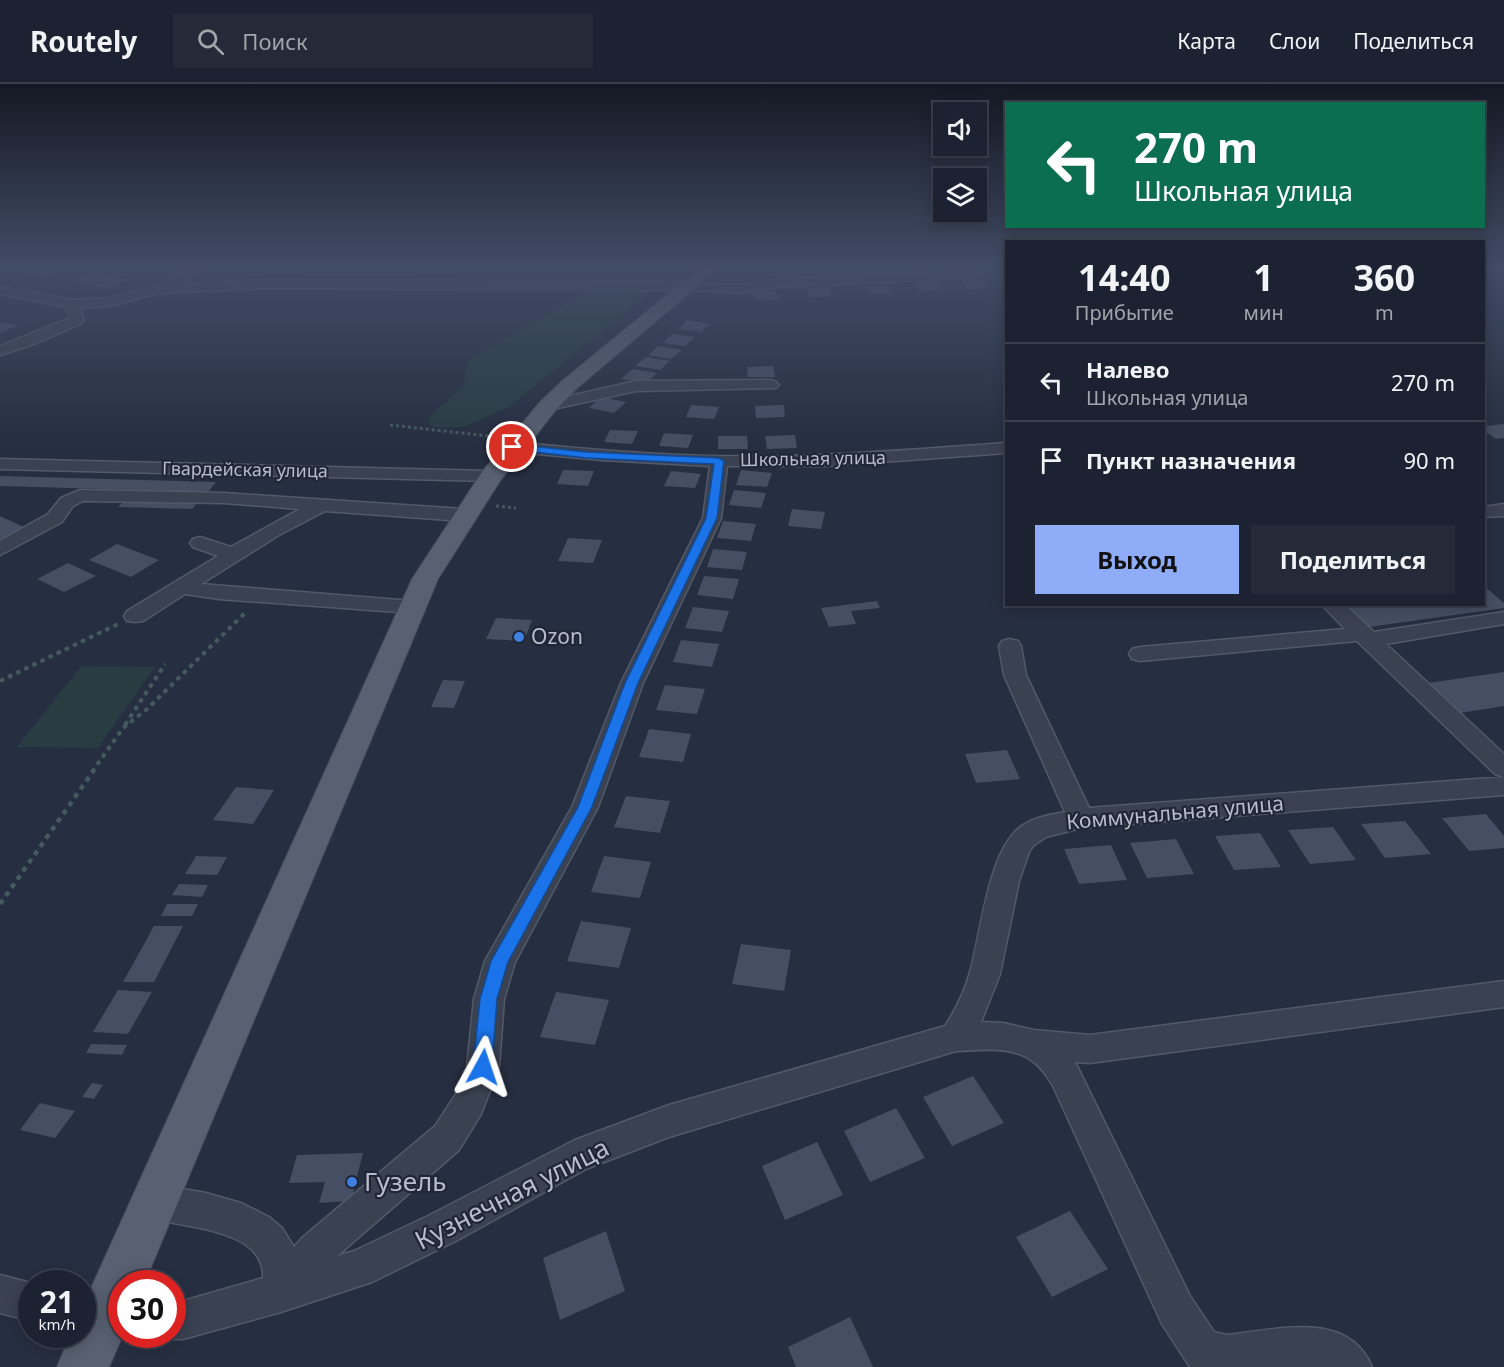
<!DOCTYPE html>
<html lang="ru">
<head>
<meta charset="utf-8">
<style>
	:root { --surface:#1c2231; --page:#252a39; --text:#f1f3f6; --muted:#a0a4ab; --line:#3a3f4d; --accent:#8facf8 }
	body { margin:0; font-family:"Noto Sans",sans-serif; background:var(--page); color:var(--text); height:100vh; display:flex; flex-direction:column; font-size:22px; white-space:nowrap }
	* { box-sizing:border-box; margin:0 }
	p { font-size:20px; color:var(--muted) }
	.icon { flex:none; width:33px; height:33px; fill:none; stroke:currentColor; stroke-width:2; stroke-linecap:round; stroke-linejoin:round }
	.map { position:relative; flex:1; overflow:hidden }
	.side { position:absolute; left:1005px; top:156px; width:480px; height:366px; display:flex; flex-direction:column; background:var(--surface); border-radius:0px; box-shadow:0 3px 15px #0003,0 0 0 2px var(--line) }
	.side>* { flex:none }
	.top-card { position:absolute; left:1005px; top:18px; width:480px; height:126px; border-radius:0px; box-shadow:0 3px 15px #0003,0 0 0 2px var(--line); background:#0b6e4f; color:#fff; overflow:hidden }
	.tools { position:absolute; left:933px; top:18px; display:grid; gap:12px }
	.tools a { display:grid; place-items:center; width:54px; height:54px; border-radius:0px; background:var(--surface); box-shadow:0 3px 15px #0003,0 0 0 2px var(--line); font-size:30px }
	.speed { position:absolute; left:18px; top:1186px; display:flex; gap:12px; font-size:30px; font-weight:700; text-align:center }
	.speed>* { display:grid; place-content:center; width:78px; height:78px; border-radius:50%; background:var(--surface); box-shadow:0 3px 15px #0003,0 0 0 2px var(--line); line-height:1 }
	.speed small { font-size:15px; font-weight:400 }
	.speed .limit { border:9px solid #d22; background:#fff; color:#111 }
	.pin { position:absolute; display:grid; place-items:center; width:51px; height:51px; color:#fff; margin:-26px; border:3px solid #fff; border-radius:50%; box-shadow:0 2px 6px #0007 }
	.me { position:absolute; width:66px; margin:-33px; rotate:5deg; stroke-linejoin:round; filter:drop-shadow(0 0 4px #0008) }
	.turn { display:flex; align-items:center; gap:21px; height:126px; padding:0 30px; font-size:27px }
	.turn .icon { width:78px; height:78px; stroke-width:2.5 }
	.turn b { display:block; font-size:42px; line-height:51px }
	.eta { display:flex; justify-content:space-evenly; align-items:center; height:102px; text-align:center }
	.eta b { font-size:36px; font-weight:700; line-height:42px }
	.primary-button { display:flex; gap:12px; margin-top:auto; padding:12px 30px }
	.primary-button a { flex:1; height:69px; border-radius:0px; background:var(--accent); color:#111; font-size:24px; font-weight:700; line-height:69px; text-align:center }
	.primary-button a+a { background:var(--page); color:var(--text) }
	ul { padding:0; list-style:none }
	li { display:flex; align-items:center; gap:18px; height:78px; padding:0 30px; border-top:2px solid var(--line) }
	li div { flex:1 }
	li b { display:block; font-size:22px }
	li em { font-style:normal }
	header { display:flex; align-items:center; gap:36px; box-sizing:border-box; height:84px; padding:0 30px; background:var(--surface); border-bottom:2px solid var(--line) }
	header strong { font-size:28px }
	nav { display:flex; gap:33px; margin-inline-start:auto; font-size:21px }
	.search { width:420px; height:54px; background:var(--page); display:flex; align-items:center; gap:15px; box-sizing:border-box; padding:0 21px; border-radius:0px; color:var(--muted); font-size:22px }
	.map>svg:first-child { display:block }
	.green { fill:#283c42 }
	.building { fill:#454e63 }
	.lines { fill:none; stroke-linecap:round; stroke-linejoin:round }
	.minor-casing { stroke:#525968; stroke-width:3 }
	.major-casing { stroke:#444a5a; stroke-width:2 }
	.path-far3 { stroke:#46595f; stroke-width:2; stroke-dasharray:3 3; stroke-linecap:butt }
	.path-far2 { stroke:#46595f; stroke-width:3; stroke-dasharray:3 3; stroke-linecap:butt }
	.path-far1 { stroke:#46595f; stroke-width:4; stroke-dasharray:4.5 4.5; stroke-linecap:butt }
	.path { stroke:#46595f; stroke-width:4.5; stroke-dasharray:5 5; stroke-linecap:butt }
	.minor { fill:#3a4151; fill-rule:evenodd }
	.major { fill:#586071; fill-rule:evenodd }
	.route { fill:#1a73e8; stroke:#114b97; stroke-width:1.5 }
	.shop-dot { fill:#3f7fe0; stroke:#1f2636; stroke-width:2 }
	.labels { text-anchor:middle; stroke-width:4.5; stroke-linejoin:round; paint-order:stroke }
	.far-street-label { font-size:18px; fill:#b7bccb; stroke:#1f2636 }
	.poi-label { font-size:21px; fill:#b7bccb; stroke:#1f2636; text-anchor:start }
	.street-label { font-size:21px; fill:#b7bccb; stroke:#1f2636 }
	.near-poi-label { font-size:26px; fill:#b7bccb; stroke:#1f2636; text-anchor:start }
	.near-street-label { font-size:26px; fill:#b7bccb; stroke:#1f2636 }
</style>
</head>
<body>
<header>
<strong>Routely</strong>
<div class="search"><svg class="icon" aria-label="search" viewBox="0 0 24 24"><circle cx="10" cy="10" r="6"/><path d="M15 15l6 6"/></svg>Поиск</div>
<nav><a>Карта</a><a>Слои</a><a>Поделиться</a></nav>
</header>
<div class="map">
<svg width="1504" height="1283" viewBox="0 0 1504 1283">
	<rect width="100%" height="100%" fill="#262e41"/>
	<path class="green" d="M612,183H681L510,322L464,343H430L429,333L463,302L468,277L576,213Z
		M81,582L155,583L98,664L17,663Z"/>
	<path class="building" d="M18,183H62L69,185L47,193L10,187Z
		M843,183H846L850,191L828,192L824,184Z
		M881,183H904L907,188L885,189Z
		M797,186L800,193L778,194L775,187Z
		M92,189L130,196L109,205L70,197Z
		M983,197L990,204L967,205L961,198Z
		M937,199L943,207L920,208L915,200Z
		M887,201L892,209L869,210L865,203Z
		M829,204L833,212L810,213L806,205Z
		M776,207L779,215L756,216L753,208Z
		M687,236L710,240L701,248L678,245Z
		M0,238L18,241L0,249Z
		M672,250L695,253L685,262L662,259Z
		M658,262L682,266L671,275L648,271Z
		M646,273L670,277L660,286L635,282Z
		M773,282L775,293H748L747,283Z
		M633,285L657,289L646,299L621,295Z
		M601,313L626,318L614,329L589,324Z
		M691,321L719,323L714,335L686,333Z
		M784,321L785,333L756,334L755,322Z
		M1504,340V354L1496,355L1484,347V342Z
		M610,346L638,347L632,360L604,358Z
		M664,349L693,351L688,364L659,362Z
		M795,351L797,364L767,365L765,352Z
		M718,352H747L748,365H718Z
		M563,386L594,387L588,402L557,400Z
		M741,386L772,389L767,403L736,401Z
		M671,387L701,390L695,404L664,402Z
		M0,392L216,398L208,408L0,402Z
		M734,406L766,409L761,424L729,421Z
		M128,413L201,415L192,425L118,423Z
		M792,425L825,428L821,445L788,442Z
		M0,432L26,444L0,457Z
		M723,437L756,440L751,457L717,454Z
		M568,454L602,456L593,479L558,477Z
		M117,460L159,476L131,493L89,476Z
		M713,465L747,468L742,486L707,483Z
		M68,479L96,492L64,508L37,495Z
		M704,492L739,495L733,515L697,511Z
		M1484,502L1504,519V524L1362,544L1341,520H1484Z
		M877,517L880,524L851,527L856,540L829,543L821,524Z
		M693,523L729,527L722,548L685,544Z
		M496,534L532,536L524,557L486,555Z
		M681,556L719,560L712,583L673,578Z
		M1504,588V622L1460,629L1428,599Z
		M443,596L465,597L454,624L431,623Z
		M665,601L705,605L697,630L656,626Z
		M649,645L691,650L683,678L639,673Z
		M1007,666L1020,695L976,699L965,670Z
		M236,703L274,706L253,740L213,736Z
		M626,712L670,717L660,749L614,743Z
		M1486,730L1504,752V764L1469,767L1442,734Z
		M1405,737L1431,770L1385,774L1361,740Z
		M1333,743L1356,776L1310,780L1288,746Z
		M1260,749L1281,783L1234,786L1215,752Z
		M1176,755L1194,790L1147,794L1130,759Z
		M1111,761L1127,796L1079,800L1064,765Z
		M196,772L227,773L217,791L185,790Z
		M604,772L651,778L640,814L591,808Z
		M179,800L208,801L202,813L172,811Z
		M167,820H198L192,832H161Z
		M581,837L631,844L619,884L567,877Z
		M154,842H183L154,898H123Z
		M741,860L791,866L784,907L732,900Z
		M118,906L152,908L128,950L93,948Z
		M556,908L609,916L595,961L540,953Z
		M91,960L127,961L122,971L86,969Z
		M973,992L1004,1039L952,1062L923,1013Z
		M92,999L103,1001L94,1015L82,1013Z
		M40,1019L75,1027L55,1054L20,1046Z
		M896,1024L925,1074L870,1098L844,1047Z
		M817,1058L843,1111L785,1136L762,1082Z
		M363,1069L351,1117L319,1119L325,1098L289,1099L297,1071Z
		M1070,1127L1108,1185L1052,1213L1016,1153Z
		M606,1147L625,1207L560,1236L543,1174Z
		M850,1233L873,1283H796L788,1263Z"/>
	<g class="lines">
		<g class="minor-casing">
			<path id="minor" d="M190,183H206L179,200L265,196L690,198L737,201L780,195L1006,184V192L780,203L737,209L690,206L265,204L160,209L110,222L80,224L84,236L82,239L29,262L0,271V262L70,234L66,223L0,210V202L72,216L110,214L160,201Z
				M771,296L776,298L779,301L776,304L636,307L549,326L541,321L543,318L636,297Z
				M512,358C602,367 692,374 782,372C857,371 931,364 1006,359V369L826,382H727L721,434L643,599L598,723L515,878L504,915L499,983L481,1030L459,1066L337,1172L354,1167L430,1131L575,1056L669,1021L945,942C956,925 965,907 970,888C981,849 988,771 1018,745C1030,734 1049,731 1065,728L1004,591L999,562L1002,557L1010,555L1018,557L1021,562L1026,591L1089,724L1504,693V711L1081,744L1046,753L1034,761L1029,768L1019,797L1000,890L981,938L1003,939L1034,946L1090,951L1504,897V923L1090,979L1075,978L1190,1212L1214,1248L1227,1251C1276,1246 1348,1225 1372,1283H1190L1162,1240L1053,1002C1048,994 1043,985 1035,979C1014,961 982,966 956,967L669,1053L586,1085L456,1157L372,1198L281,1228L183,1255H172L161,1251H172V1217H183L263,1194C265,1141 176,1145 141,1131L136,1118L141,1105L154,1100L206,1109L241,1119L269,1133L282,1144L294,1163L302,1154L435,1042L456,1010L467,983L474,915L485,877L572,723L621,599L703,434L710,382L601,376L506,367L504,363L506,359Z
				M0,375L489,387L495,388L498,392L495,396L489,397L0,385Z
				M80,406L224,409L463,425L470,427L472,431L470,435L463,437L325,427L279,451L201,500L412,517L419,519L423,523L419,527L412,529L219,515L185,510L143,537L135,538L127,537L124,532L127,527L218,472L193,463L190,459L193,455L200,453L231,463L300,425L224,419L83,417L73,422L62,438L0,471V457L48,430L61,414Z
				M1504,420V432L1484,433V423Z
				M1321,520H1344L1374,548L1504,528V540L1386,560L1504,670V693L1495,690L1357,557L1140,577L1132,575L1129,570L1132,565L1140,563L1345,545Z
				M0,1191L35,1200H32V1237L0,1229Z"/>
		</g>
		<g class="major-casing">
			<path id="major" d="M701,183H720L576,305L555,327L500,397L438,495L144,1200H122L123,1251L109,1283H57L70,1251H82V1224L412,495L482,388L540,318L562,297Z"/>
		</g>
		<path class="path-far3" d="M1484,190L1504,189"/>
		<path class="path-far2" d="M390,341L497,353
			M496,422L516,424"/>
		<path class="path-far1" d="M0,597L118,540
			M125,641L165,580
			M92,688L123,644L146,626L247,527"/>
		<path class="path" d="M0,820L94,686"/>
		<use href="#minor" class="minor"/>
		<use href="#major" class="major"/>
	</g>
	<linearGradient id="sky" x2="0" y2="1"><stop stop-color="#151924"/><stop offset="0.5" stop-color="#414c65"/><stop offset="1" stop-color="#414c65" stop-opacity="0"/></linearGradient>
	<rect width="1504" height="363" fill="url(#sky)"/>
	<path class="route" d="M512,360L586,368L719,374L724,377L717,434L638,599L592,723L508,878L497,915L492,983L489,989L483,991L476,989L473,983L480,915L491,877L578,723L625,599L706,434L714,380L586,374L509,365V361Z"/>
	<g class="shop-dot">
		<circle cx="519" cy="553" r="6"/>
		<circle cx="352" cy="1098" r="6"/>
	</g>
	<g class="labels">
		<g class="far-street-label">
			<text transform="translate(813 375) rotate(-1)" y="6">Школьная улица</text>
			<text transform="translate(245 386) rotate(1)" y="6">Гвардейская улица</text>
		</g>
		<g class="poi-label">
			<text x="531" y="560">Ozon</text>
		</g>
		<g class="street-label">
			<text transform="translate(1175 729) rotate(-5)" y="7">Коммунальная улица</text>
		</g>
		<g class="near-poi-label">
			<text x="364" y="1107">Гузель</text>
		</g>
		<g class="near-street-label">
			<text transform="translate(512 1110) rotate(-27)" y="9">Кузнечная улица</text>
		</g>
	</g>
</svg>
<div class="tools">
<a><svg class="icon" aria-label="sound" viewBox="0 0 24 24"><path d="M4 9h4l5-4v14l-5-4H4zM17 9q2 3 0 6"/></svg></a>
<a><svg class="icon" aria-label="layers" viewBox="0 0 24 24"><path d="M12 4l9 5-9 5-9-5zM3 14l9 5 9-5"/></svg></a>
</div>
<div class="speed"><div>21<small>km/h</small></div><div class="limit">30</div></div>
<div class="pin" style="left:512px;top:363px;background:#d93025"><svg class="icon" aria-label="arrive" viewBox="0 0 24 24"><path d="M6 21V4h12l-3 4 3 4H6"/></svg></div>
<svg class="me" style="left:483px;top:983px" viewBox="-20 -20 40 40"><path d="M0-17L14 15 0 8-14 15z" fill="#1a73e8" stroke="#fff" stroke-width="4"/></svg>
<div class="top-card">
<div class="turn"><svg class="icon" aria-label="left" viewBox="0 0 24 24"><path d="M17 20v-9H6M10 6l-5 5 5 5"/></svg><div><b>270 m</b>Школьная улица</div></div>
</div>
<section class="side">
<div class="eta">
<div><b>14:40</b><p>Прибытие</p></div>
<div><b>1</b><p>мин</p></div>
<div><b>360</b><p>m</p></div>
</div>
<ul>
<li><svg class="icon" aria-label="left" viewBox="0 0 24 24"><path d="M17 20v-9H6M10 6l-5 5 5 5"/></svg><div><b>Налево</b><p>Школьная улица</p></div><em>270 m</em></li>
<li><svg class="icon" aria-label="arrive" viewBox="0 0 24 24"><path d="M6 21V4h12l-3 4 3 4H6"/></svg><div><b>Пункт назначения</b></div><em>90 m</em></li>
</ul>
<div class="primary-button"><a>Выход</a><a>Поделиться</a></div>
</section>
</div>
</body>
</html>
